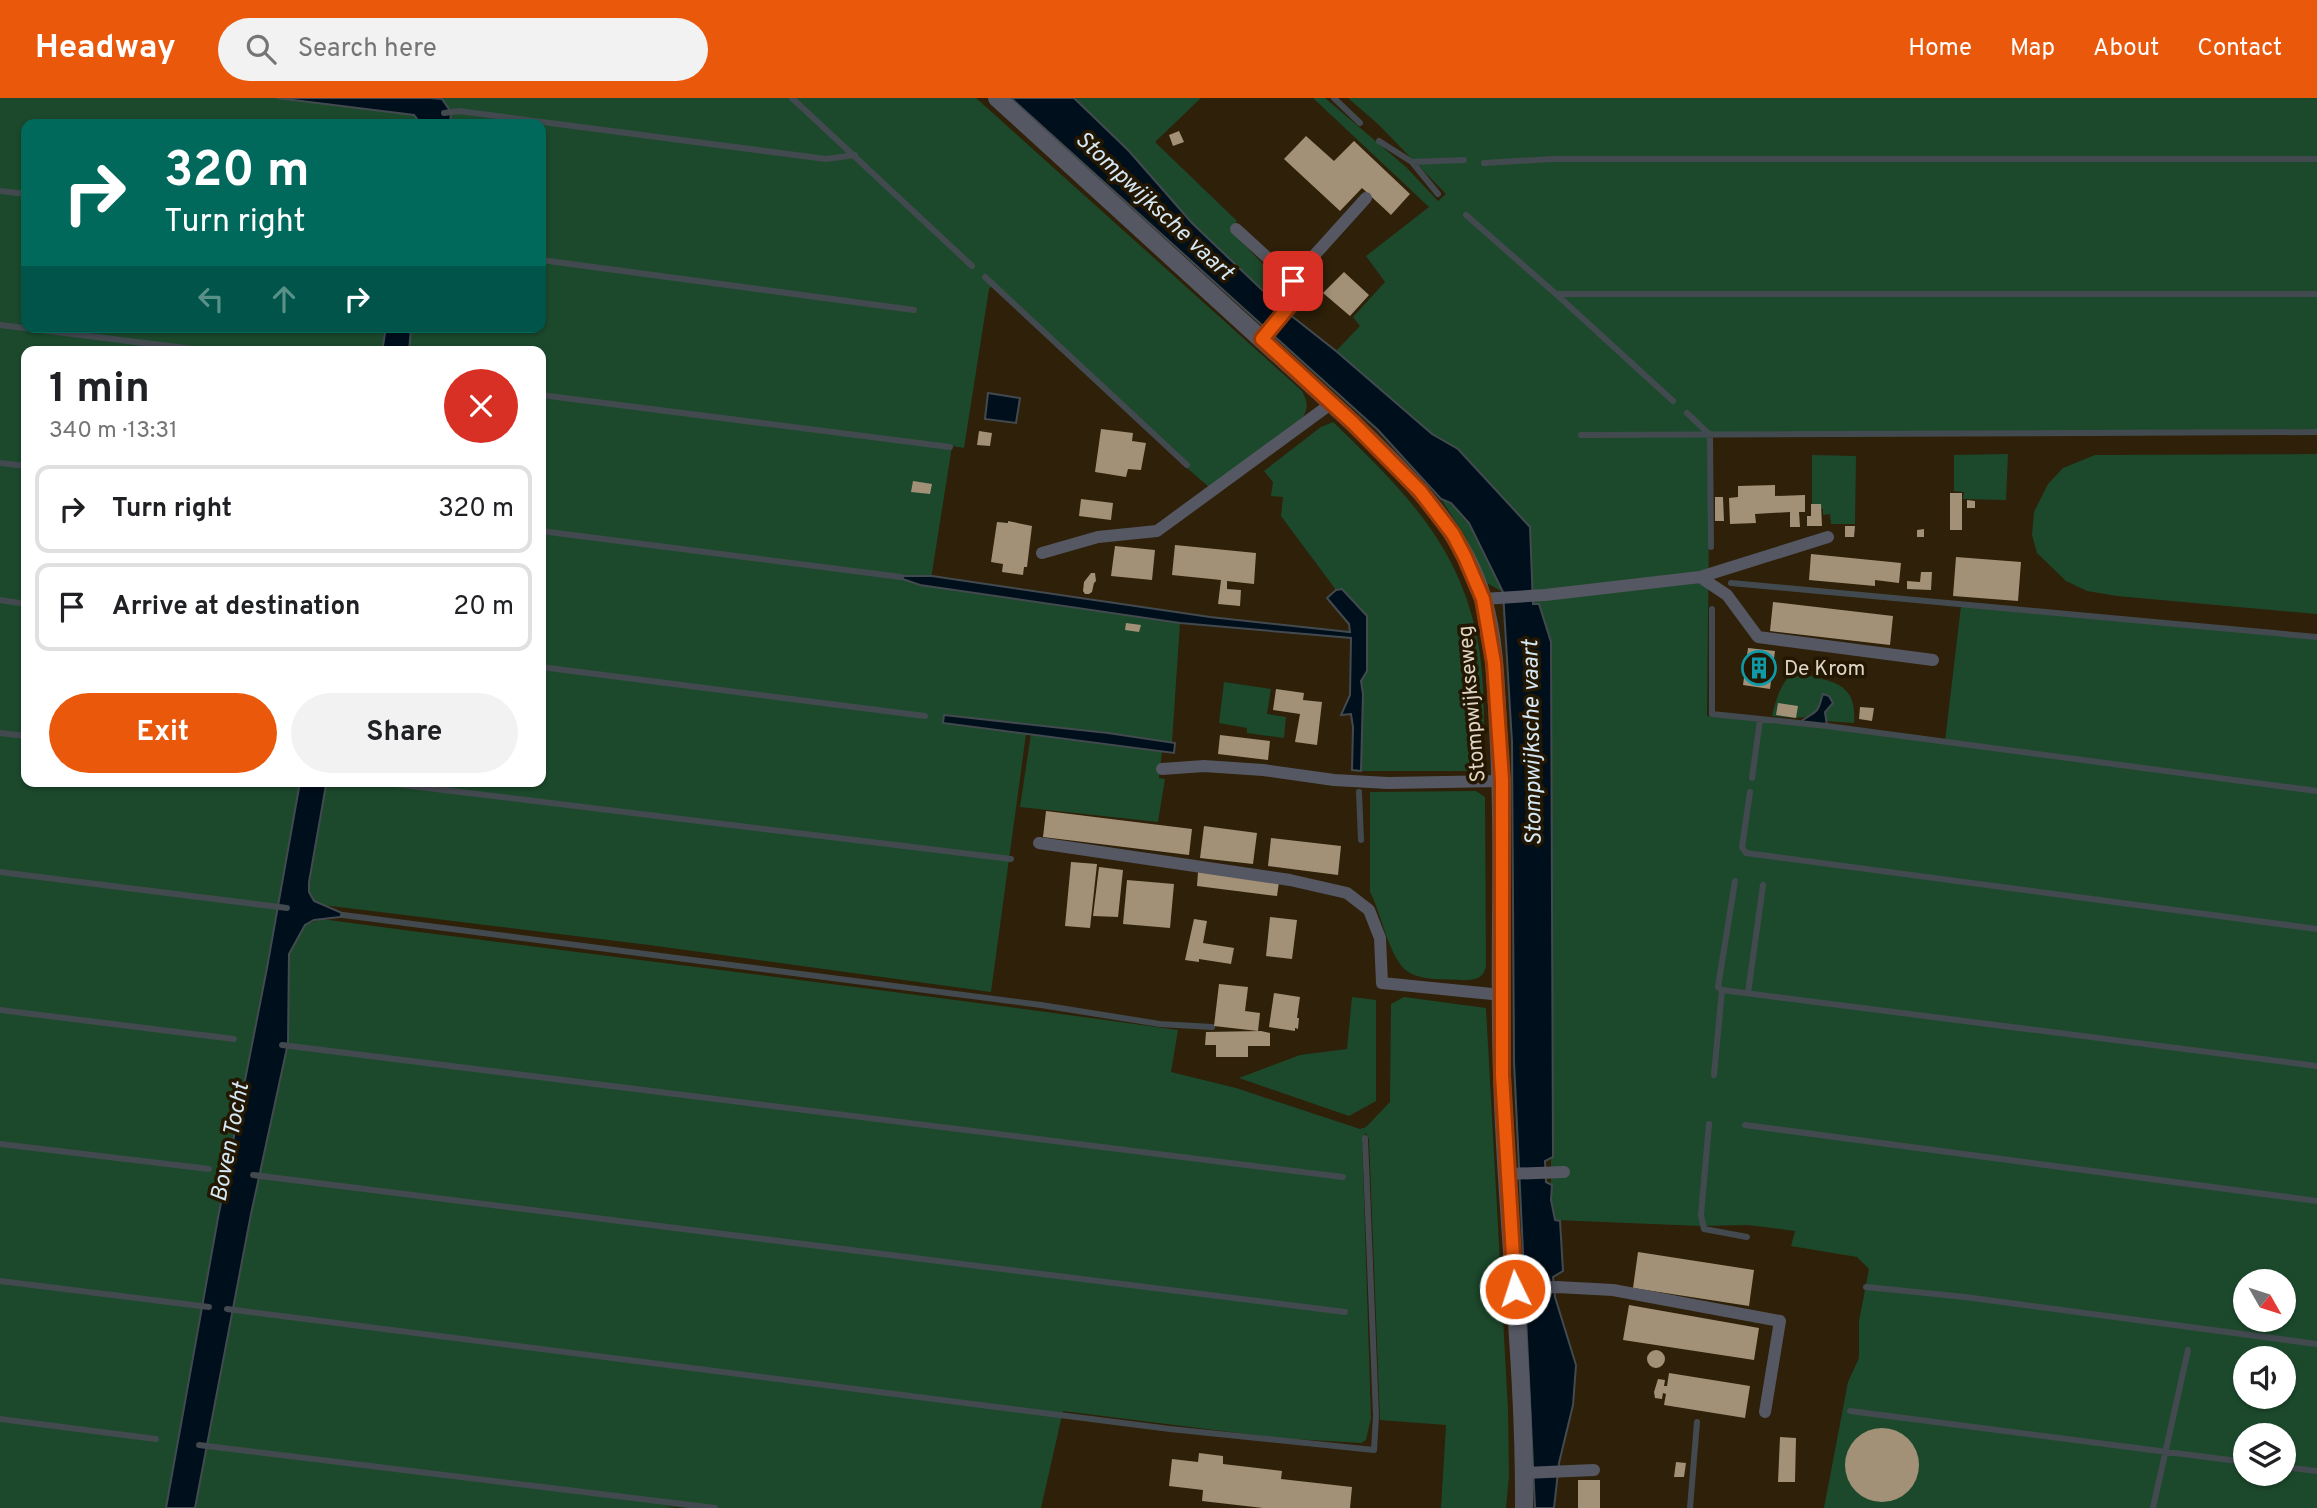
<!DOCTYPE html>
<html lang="en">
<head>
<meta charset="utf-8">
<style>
	:root { --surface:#fff; --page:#f2f2f2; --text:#202124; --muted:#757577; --line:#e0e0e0; --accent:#ea580c }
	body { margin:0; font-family:Overpass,sans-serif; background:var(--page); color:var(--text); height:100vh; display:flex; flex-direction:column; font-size:26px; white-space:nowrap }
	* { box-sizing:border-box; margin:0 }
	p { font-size:23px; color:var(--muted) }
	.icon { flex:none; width:38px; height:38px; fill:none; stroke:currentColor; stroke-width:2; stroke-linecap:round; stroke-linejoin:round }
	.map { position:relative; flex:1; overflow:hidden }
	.panel { position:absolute; left:21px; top:248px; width:525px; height:441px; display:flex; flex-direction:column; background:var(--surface); border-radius:14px; box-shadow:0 2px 5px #0004 }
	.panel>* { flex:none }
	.hud { position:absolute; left:21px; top:21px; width:525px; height:214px; border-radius:14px; box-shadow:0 2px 5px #0004; background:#00695c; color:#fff; overflow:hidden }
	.needle { width:46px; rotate:129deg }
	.buttons { position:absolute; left:2233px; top:1171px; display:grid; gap:14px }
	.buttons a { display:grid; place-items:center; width:63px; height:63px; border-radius:50%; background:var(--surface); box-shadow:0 2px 5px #0004; font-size:35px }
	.pin { position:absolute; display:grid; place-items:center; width:60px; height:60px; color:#fff; margin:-30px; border-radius:14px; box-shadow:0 4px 10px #0006 }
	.me { position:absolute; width:77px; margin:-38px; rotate:356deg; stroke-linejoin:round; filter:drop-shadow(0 0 5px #0008) }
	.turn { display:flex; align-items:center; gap:24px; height:147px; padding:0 28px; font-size:32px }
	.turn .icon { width:91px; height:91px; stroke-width:2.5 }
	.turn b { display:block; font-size:49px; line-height:60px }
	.lanes { display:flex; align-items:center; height:66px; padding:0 28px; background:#0003; justify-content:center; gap:35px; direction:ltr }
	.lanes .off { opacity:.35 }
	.round { display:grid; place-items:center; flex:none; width:74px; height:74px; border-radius:37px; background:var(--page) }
	.head { display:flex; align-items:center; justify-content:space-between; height:119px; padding:0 28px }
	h1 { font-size:42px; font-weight:700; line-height:52px }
	.cta { display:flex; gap:14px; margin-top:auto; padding:14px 28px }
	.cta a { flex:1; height:80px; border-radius:42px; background:var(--accent); color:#fff; font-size:28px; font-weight:700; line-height:80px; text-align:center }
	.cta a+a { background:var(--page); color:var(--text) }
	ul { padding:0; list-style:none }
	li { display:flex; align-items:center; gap:21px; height:88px; margin:0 14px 10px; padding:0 14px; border:4px solid var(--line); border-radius:14px }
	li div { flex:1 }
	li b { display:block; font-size:26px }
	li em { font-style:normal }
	header { display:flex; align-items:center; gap:42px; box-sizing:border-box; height:98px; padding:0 35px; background:var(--accent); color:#fff }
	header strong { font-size:33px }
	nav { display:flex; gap:38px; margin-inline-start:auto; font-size:24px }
	.search { width:490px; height:63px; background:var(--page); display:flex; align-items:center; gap:18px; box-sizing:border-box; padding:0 24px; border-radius:38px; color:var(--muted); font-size:26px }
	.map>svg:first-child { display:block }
	.green { fill:#1c492c; fill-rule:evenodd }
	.water { fill:#000f1c; stroke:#434a4f; stroke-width:2 }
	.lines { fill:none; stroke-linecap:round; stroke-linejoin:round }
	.stream { stroke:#434a4f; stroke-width:6 }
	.building { fill:#a29177 }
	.service { stroke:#555762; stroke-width:12 }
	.tertiary { stroke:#555762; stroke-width:18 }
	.route-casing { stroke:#983908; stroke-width:18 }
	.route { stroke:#ea580c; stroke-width:12 }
	.labels { text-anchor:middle; stroke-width:7; stroke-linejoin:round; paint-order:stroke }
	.poi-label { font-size:21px; fill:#ded5c7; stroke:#241701; text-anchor:start }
	.street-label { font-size:21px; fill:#ded5c7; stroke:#241701 }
	.water-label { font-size:23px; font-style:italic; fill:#d4e7f4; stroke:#241701 }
</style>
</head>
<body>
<header>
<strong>Headway</strong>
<div class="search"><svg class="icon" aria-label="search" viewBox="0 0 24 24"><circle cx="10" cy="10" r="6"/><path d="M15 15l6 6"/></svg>Search here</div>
<nav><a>Home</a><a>Map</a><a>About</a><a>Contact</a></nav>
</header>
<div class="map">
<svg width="2317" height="1410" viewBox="0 0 2317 1410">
	<rect width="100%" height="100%" fill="#2e2009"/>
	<path class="green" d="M0,0H277L414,17L421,26H26V229H386L382,254H26V684H300L267,870L218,1120L166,1410H0Z
		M431,0H976L1302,293C1307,303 1309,309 1303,319L1209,389L1187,370L1190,366L995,185L989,191L964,350L952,348L931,481L854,472L894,478L920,487L1180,525L1172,644L1108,635L944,617L943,625L1026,636L991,894L649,847L323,807L314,803L309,794V784L326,686L333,684H541V254H409L411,229H541V26H450L451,14L442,2Z
		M1074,0H1201L1155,44L1237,123L1230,132L1285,189L1279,208L1192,125L1129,53Z
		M1313,0H1325L1406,69L1438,103L1446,96L1379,27L1348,0H2317V331L1710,337L1707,618L1945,643L1961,508L2317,537V1410H1824L1848,1284L1859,1260V1223L1869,1171L1857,1159L1791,1148L1795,1133L1748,1127L1701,1128L1555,1122L1551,1102V545L1533,506L1530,430L1458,351L1432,336L1336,253L1360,228L1353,219L1385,184L1366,158L1429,109ZM2245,1183H2284V1222H2245ZM2245,1260H2284V1298H2245ZM2245,1337H2284V1376H2245Z
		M1333,324C1404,393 1462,448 1479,550C1485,589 1484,629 1484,668L1471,673H1361L1363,596L1361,583L1367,573L1342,492H1336L1281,418L1283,399L1271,398L1273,384L1264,373L1321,329Z
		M2008,356L2006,402L1963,401L1964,394L1954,393V357Z
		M2317,356V516L2117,498L2087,493L2066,483L2037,455L2032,437L2034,414L2048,386L2063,370L2095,357Z
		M1812,357L1856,358L1855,426H1831L1830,416L1823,417V411L1812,410Z
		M1441,401C1475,414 1489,463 1503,494L1487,485L1466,440Z
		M1795,573C1825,585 1858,579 1854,625L1826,623L1820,603C1816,626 1788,619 1772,618C1776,601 1781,584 1795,573Z
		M1224,584L1271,591L1267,616L1286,619L1284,640L1247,635V630L1219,625Z
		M1031,636L1162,654L1159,680L1165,681L1158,724L1020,709Z
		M1476,693L1485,699L1486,868C1483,882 1474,882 1461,882C1445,881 1421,883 1407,873C1389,860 1381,814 1370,794V694Z
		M321,821C606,859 893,892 1178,932L1171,974L1236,990L1360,1031L1366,1029L1390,1004L1391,906L1404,899L1486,910L1508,1311L1509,1378L1506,1410H1441L1446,1327L1380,1322L1369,1041L1366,1035L1362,1039L1371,1320L1366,1342L1361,1345L1277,1340L1063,1313L1041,1410H688L664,1408L675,1410H195L251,1116L288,945L289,856L305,827Z
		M1352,899L1376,902V1003L1349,1018L1239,980L1300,957L1347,951Z"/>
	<path class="water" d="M277,0H431L442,1L451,14L450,26H421L414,17Z
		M1011,0H1074L1129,53L1192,125L1279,208L1336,253L1432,336L1458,351L1530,429L1533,506H1539L1551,544L1553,1059L1545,1063L1546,1084L1552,1087L1551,1102L1555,1122L1560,1123L1563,1173L1553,1179L1555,1199L1576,1267L1573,1307L1559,1365L1554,1410H1535L1514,963L1512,644L1503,494L1469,425L1451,405L1441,401L1378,332Z
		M386,229H411L409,254H382Z
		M988,295L1020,300L1016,325L985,321Z
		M894,478H932L1210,519L1350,534L1349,526L1327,500L1336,492L1342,491L1367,518V573L1361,583L1363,596L1361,673L1352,672L1353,629L1351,616L1341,617L1350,597L1351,540L1180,525L920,487Z
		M1823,596L1829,598L1833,605L1825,614L1827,628L1799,626C1805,618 1812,618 1817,612C1820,608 1821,601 1823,596Z
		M944,617L1108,635L1175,645L1174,655L943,625Z
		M300,684H333L326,687L309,784V794L314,803L349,818L314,822L305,827L289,856L288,945L251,1116L195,1410H166L218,1120L267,870Z"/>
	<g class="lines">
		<path class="stream" d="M792,0L972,168
			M1334,0L1360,25
			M444,15L459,13L826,61L855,57
			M1379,43L1412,64L1438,96
			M1412,64L1464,62
			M1484,65L1552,61H2317
			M0,93L26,96
			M1466,117L1556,196L1673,303
			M541,162L914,212
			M985,179L1187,367
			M1556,196H2317
			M0,227L217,254
			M541,297L950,349
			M1687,315L1710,337L1711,449
			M1581,337L2317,334
			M0,365L26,368
			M541,433L901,479
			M1731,485L2317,539
			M0,502L26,506
			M1712,511V616L1827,628L2317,693
			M541,569L925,618
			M0,635L26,638
			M1752,680L1760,622
			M378,684L1011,761
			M1359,694L1361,742
			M1750,694L1742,749L1746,755L2317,831
			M0,774L287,810
			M343,817L1041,907L1160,926L1212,929
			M1722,892L1718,889L1735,783
			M1748,895L1763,787
			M0,912L234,941
			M282,947L1343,1079
			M1714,977L1722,892L2317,968
			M1709,1026L1701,1117L1704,1131L1747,1139
			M1745,1027L2317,1103
			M0,1046L209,1071
			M253,1077L1345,1214
			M0,1183L209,1209
			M1866,1189L1965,1199L2317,1246
			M227,1211L1170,1331L1374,1352L1376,1318L1365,1040
			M1850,1313L2245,1364
			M0,1321L156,1341
			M199,1347L715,1410
			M2284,1369L2317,1373
			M1690,1410L1697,1324
			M2153,1410L2188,1252"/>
	</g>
	<path class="building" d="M1179,33L1184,44L1173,48L1169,37Z
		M1306,38L1334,63L1354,43L1410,96L1391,117L1362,90L1340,113L1284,61Z
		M1344,174L1369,197L1350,218L1323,195Z
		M1101,331L1133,335L1132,343L1146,345L1141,372L1128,371L1126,379L1095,374Z
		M979,333L992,335L990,348L977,347Z
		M913,383L932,386L930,396L911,394Z
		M1775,387V398L1805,397V414H1799L1800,429H1790V414L1755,416L1756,425L1730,426L1729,400L1738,399V388Z
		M1950,395H1962V432H1950Z
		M1715,399H1723L1724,423H1715Z
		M1081,401L1113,405L1111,422L1079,418Z
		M1967,402L1975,403V410H1967Z
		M1811,406H1821L1822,428H1807V418H1811Z
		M1008,423L1032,428L1027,469H1024L1023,477L1002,474L1003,466L991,464L997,424L1008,425Z
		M1845,428H1855L1854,439H1845Z
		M1924,431V439H1917V432Z
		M1175,447L1256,455L1254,486L1227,483V491L1241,492L1240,508L1218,506L1221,482L1172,477Z
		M1115,448L1155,452L1152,482L1111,478Z
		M1811,456L1901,465L1899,485L1875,482V488L1809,482Z
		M1956,459L2021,464L2018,503L1953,498Z
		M1921,474H1932L1931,492L1907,491V483L1920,484Z
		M1091,475H1095L1096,483L1094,485L1092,494L1089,496H1085L1083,493L1084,484Z
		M1773,504L1893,518L1890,547L1770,533Z
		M1126,525L1141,527L1139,534L1125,532Z
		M1748,550L1775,553L1770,591L1743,587Z
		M1276,591L1304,595L1303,602L1322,604L1317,647L1295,644L1300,616L1273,612Z
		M1778,605L1798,608L1796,620L1776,617Z
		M1860,609L1874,610L1872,623L1859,621Z
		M1220,637L1270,643L1268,662L1218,656Z
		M1046,713L1192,731L1189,757L1043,739Z
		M1204,728L1257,735L1253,766L1200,760Z
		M1271,740L1341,748L1338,777L1268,768Z
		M1071,764L1097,766L1090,830L1065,828Z
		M1099,769L1123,772L1118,819L1093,818Z
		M1198,774L1279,784L1277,798L1197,788Z
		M1127,782L1174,786L1170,830L1123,826Z
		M1270,819L1297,822L1292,861L1266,858Z
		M1194,821L1207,823L1203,845L1234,850L1231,866L1199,861V864L1185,862Z
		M1219,886L1248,889L1245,913L1260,915L1258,933L1214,928Z
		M1274,895L1300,899L1297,920H1299L1298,931L1295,930V933L1269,929Z
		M1261,933L1270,935V948H1248V959H1216V947H1205L1206,934Z
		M1638,1154L1754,1172L1749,1208L1633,1190Z
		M1629,1207L1759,1230L1754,1262L1623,1242Z
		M1647 1261a9 9 0 1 1 18 0a9 9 0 1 1-18 0Z
		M1669,1275L1750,1288L1745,1320L1664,1307L1666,1296L1663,1295L1662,1301L1655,1300L1654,1294L1658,1281L1665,1282L1664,1288H1667Z
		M1845 1367a37 37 0 1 1 74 0a37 37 0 1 1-74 0Z
		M1780,1339L1796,1340L1795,1384H1778Z
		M1199,1355L1223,1358V1366L1282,1373L1281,1381L1352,1389L1350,1410H1263L1202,1403L1203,1392L1169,1388L1172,1361L1198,1364Z
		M1676,1364L1686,1365L1684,1379H1674Z
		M1578,1382H1600V1410H1578Z"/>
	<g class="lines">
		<path class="service" d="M1236,131L1292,182
			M1262,241L1295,201L1292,182L1366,100
			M1042,455L1098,439L1157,433L1332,305
			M1700,479L1727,497L1758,539L1933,562
			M1483,501L1545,497L1700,479L1828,439
			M1162,671L1204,668L1263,672L1334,682L1388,685L1501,683
			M1039,745L1290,782L1347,795L1369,812L1380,840L1382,885L1502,897
			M1508,1076L1564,1074
			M1515,1191L1557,1189L1613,1192L1780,1223L1765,1314
			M1524,1375L1594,1372"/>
		<path class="tertiary" d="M997,0L1352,324C1404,375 1462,428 1483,501C1495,542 1496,587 1498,630C1505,746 1498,862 1502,978C1506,1122 1525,1265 1524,1410"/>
	</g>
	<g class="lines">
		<g class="route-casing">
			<path id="route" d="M1293,183L1295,201L1262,241L1352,324L1420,393L1453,436L1465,459L1483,501L1494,565L1502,682V977L1515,1191"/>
		</g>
		<use href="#route" class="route"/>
	</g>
	<defs>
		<g id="building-ring" transform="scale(1.75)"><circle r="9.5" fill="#241701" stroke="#0f9aa8" stroke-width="1.5"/><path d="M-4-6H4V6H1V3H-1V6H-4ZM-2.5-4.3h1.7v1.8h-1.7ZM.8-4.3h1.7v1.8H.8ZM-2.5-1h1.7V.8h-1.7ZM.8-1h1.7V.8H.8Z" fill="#0f9aa8"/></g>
	</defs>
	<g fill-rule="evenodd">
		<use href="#building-ring" x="1759" y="570"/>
	</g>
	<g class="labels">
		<g class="poi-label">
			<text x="1784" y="577">De Krom</text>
		</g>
		<g class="street-label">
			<text transform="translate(1471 606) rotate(-95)" y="7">Stompwijkseweg</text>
		</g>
		<g class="water-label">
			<text transform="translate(1155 107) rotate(43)" y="8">Stompwijksche vaart</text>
			<text transform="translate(1531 645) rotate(-91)" y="8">Stompwijksche vaart</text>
			<text transform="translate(229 1044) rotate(-79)" y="8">Boven Tocht</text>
		</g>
	</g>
</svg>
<div class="buttons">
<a><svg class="needle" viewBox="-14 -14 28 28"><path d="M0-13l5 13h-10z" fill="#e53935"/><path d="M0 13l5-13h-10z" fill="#757577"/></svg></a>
<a><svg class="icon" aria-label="sound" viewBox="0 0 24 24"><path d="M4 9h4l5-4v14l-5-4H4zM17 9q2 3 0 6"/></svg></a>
<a><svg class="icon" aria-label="layers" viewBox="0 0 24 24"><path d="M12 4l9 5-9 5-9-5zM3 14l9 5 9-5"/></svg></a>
</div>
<div class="pin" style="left:1293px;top:183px;background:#d93025"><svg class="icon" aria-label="arrive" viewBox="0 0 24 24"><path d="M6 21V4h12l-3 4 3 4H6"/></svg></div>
<svg class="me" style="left:1515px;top:1191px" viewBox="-20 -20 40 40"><circle r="17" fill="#ea580c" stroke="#fff" stroke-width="3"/><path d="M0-11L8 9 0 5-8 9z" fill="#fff"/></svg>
<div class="hud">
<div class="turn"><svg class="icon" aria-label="right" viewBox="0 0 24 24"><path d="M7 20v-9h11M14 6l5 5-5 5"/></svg><div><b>320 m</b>Turn right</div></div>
<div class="lanes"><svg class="icon off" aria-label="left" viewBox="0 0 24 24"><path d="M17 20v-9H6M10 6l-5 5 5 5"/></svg><svg class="icon off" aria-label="ahead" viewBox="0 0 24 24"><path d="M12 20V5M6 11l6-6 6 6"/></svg><svg class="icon" aria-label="right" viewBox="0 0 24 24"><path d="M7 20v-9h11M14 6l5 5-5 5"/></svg></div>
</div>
<section class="panel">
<div class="head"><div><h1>1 min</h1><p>340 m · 13:31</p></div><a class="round" style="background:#d93025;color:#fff"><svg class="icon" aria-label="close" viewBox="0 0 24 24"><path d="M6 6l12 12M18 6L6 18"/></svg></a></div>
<ul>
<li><svg class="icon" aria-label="right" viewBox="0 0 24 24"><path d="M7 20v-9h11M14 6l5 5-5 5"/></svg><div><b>Turn right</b></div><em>320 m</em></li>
<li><svg class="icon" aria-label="arrive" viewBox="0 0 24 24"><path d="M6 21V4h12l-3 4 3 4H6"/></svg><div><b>Arrive at destination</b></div><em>20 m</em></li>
</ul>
<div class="cta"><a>Exit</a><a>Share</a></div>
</section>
</div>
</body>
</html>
